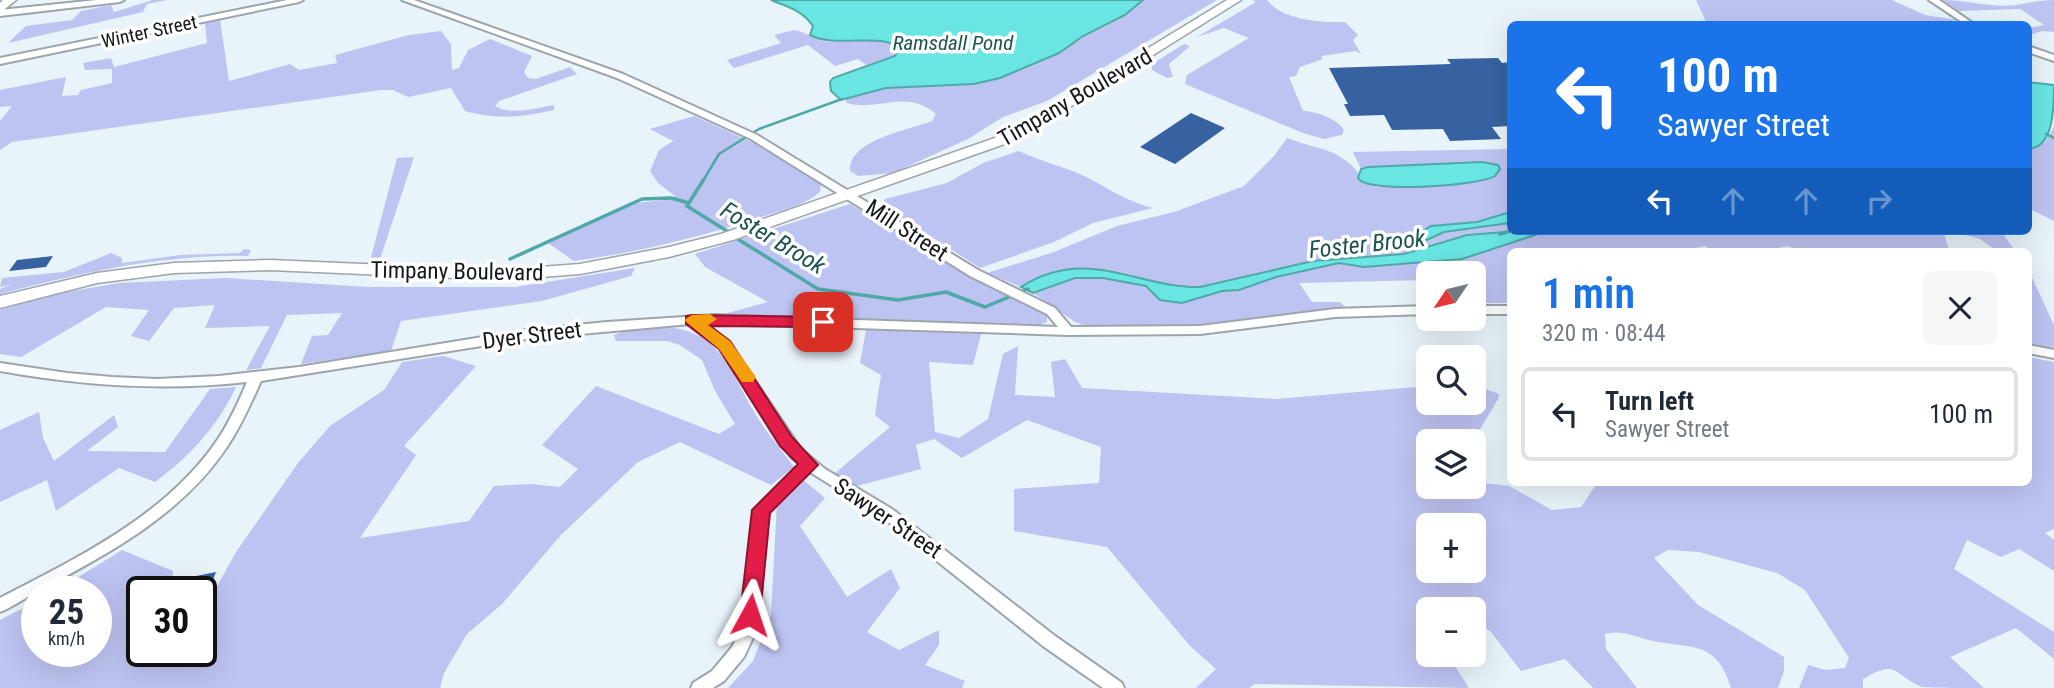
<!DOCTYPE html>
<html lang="en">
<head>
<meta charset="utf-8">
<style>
	:root { --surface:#fff; --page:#f6f6f7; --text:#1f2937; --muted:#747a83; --line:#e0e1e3; --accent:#1a73e8 }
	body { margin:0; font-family:"Roboto Condensed",sans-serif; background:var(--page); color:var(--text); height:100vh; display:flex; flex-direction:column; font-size:26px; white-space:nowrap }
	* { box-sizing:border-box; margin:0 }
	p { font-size:23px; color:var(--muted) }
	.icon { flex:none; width:38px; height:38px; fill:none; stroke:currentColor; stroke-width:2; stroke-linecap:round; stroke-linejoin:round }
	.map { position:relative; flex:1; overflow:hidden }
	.details { position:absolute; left:1507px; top:248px; width:525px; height:238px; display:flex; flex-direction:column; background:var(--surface); border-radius:10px; box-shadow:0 7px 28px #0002 }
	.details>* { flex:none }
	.top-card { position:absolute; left:1507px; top:21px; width:525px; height:214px; border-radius:10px; box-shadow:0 7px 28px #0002; background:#1a73e8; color:#fff; overflow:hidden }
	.needle { width:46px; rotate:235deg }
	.fabs { position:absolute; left:1416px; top:261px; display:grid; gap:14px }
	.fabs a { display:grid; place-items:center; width:70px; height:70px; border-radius:10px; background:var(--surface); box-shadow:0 7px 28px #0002; font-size:35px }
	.speed { position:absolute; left:21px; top:576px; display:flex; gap:14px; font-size:35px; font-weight:700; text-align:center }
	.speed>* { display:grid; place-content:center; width:91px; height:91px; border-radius:50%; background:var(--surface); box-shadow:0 7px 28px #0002; line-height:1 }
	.speed small { font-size:18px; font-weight:400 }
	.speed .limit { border:4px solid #111; border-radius:10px; background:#fff; color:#111 }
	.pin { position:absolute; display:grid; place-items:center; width:60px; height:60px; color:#fff; margin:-30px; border-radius:14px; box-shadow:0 4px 10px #0006 }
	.me { position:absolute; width:77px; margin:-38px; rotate:5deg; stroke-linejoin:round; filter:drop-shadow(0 0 5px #0008) }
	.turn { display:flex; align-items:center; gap:24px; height:147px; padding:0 35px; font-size:32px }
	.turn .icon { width:91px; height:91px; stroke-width:2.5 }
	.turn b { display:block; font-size:49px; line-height:60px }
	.lanes { display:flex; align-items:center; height:66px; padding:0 35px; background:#0003; justify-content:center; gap:35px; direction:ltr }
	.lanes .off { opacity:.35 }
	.round { display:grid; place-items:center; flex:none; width:74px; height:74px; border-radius:10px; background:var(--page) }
	.overview { display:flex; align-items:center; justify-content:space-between; height:119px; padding:0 35px }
	h1 { font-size:42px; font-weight:600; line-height:52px; color:var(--accent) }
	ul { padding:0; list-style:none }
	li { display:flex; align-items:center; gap:21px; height:94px; margin:0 14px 10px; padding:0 21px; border:4px solid var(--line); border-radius:10px }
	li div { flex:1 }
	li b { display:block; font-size:26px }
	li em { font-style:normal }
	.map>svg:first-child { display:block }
	.green { fill:#bec4f2; fill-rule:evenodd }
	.water { fill:#69e6e4; stroke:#50a8a7; stroke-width:2 }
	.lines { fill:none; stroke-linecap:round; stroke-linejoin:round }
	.stream-far1 { stroke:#50a8a7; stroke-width:2.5 }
	.stream { stroke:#50a8a7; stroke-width:3.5 }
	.building { fill:#3762a1 }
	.minor-casing { stroke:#9ba5ab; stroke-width:4 }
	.secondary-casing { stroke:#9ba5ab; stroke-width:3 }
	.minor { fill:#fff; fill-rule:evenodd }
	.secondary { fill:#fff; fill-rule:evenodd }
	.route { fill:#e11d48; stroke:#92132f; stroke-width:2 }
	.slow { fill:#f59e0b }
	.labels { text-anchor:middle; stroke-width:7; stroke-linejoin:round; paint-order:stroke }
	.far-street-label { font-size:19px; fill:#14181a; stroke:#fff }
	.far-water-label { font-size:21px; font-style:italic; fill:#1c5352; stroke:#fff }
	.street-label { font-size:23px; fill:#14181a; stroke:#fff }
	.water-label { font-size:24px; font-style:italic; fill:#1c5352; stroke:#fff }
</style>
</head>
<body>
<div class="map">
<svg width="2054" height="688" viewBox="0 0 2054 688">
	<rect width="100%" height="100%" fill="#e8f3fa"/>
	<path class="green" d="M153,0H167L147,4L143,12L8,43L26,26L72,20L81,11L111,5L114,12Z
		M1143,0H1217L1047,101L1003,117L968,139L893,173L858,176L850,171C848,140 909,130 932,121L936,114C906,88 878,112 847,103L845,99L886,88L950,86L1000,78L1059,53L1083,36L1108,25Z
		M1253,0H1267C1281,19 1318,23 1345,22L1358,35L1353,40L1361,54L1356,51L1321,56L1323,59L1300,67L1296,76L1289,77L1303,111C1315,111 1338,119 1344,130L1342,135L1324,139L1303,133L1185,84L1187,75L1249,38L1224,28L1197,37L1256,2Z
		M1696,0H1892L1925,15L1958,20L1928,24H1707Z
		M1943,0C1967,0 1991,8 2016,5C2029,3 2040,0 2054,0V32L2042,31L2028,36V28L2044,25L2020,9L1958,11Z
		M220,20L229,81L290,64L299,70L337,63L335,55L409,35L441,31L451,44L452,70L459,68L468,50L490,39L532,56L524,72L528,78L536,79L570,67L577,74L499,101L495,106C511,116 536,108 554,105V110C522,117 498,120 465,111L451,88L408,97L393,90H381L12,142L0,150V121L12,106L0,107V90L66,77L62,96L78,95L81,90L112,83V69L85,70L83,63L111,58L114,67L207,43L205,22Z
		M794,30C806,32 813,39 825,41C847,46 883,30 900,50L895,56L866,65L858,59L835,66L808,45L734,68L727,60L781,43L774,35Z
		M1184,44L1190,46L1169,64L1173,77L1167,78L1152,70V64Z
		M694,116L754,143L821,183L820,192C804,206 782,210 762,217C700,237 639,252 574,261L545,241L636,203L674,199L675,196L658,183L650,171L659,150L673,141L650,129Z
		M2054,127V221L2028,208V149L2045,142Z
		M1287,138C1316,150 1335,146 1358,172V178L1376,187L1436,185L1482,162L1361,169L1353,152L1510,149V231H1943L1950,252H1807L1787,246L1763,252H1714L1705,246L1679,252H1510V303H1474V273H1428V280L1299,283L1312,302H1340L1347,308L1189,327L1087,326L1075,322L1033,293L1058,282L1087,277L1077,274L1021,287L987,273L1054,252L1117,226L1174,212L1244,186L1274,156Z
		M1019,151C1040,161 1061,166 1082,175C1106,186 1126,202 1153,208L1093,223L1054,242L980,268L882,205L885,199L947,183L983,163Z
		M414,157L379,262L370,261L397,158Z
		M850,204L987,286L1047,314V322L1038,325L724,314L768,302L705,267L695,254Z
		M1952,231H2001L2016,252H1998L1980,239Z
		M244,249L251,250L248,256C164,254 81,273 0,294V289L10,285L0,287L2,278L64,272L111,253L122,258V263L180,255L240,253Z
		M635,268L631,276L542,301L401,321L391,351L301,364L312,336L328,335L342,313L287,315L261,368L246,370L270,326L205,328L215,305L174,308L149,341L131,336L149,310L106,307L21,357L0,354V310L55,294L119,283L226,278L368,287H515Z
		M2028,269L2054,325V348L2028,344Z
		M655,326C718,328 726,362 753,410C764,430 781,449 794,467L771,485L680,442L638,462L561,535L502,604L467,634L444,673L440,688H0V620L37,601V651H96V592L56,591L122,550L173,571L172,591L142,592V651H201V615L236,552L298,463L330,426L384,390L402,362L443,356L476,366L404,446L416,455L360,538L469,521L494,486L530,484L560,487L578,469L542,445L596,386L719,434L735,424L715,391L702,360L680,345L667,341H616L614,335L628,329Z
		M866,330L981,334L973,365L929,362L935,432L959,438L988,419L1003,354L1018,346L1015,395L1055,397L1051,362L1065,359L1082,388L1276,399L1428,386V402H1474V385L1499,394L1498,399L1473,441H1428V486L1465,487L1484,483L1509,486L1552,510L1581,507L1597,483H2028V357L2054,362V529L2045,533L2054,540V571L2019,549L2001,557L1967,540L1954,569L2054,632V659L2016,628L1950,657L1984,688C1969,688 1934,688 1922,687C1892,675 1899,658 1863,679V688H1799L1808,665L1825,670L1845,668L1849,658L1805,590L1777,573L1699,552L1668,550L1654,558L1698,605L1784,657V671L1778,688H1731C1717,640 1692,649 1653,641C1636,637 1622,629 1605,634L1606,649L1637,688H1593L1565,659L1521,671L1491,632L1474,618V609H1428V654L1451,655L1453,663L1469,688L1255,684L1249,688H1196L1216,669L1190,646L1107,547L1014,531V489L1099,483L1101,447L1027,420L962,458L934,439L916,445L921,469L857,486L834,474L890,427L875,415L881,375L860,363ZM1474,525V570H1428V525Z
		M236,387C219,425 188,458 155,482L119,468L56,511L47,480L0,502V430L39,412L43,438L54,461L114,415L118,427L87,451L165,452L210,389Z
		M802,479L825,498L800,526L847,597L891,569L900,588L867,632L899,650L939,630V645L925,665L965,681L962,688H728L753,661L771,615L777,502Z"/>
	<path class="water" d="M771,0H1143L1125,15L1083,36L1059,53L1000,78L974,84L886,88L841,100L831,91L830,82L833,78L895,56L899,49C884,31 836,49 810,35L813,26C802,10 788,7 771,0Z
		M2028,82L2054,85C2054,107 2054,148 2028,149Z
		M1482,162L1498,165L1500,169L1495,176C1479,186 1366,194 1358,178L1361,169L1368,167Z
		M1510,212V223L1444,232L1418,244L1410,239L1431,226L1477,222Z
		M1519,231H1565L1561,234L1541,233L1462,259L1364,267L1339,263L1276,277L1239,290L1222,291L1182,303L1160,300L1146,286L1103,278H1075L1033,293L1021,287C1087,245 1136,288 1200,287L1313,261L1404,254L1467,235Z"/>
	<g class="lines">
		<path class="stream-far1" d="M2046,134L2054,138
			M703,181L719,154L759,129L842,99"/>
		<path class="stream" d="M704,179L687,206L730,233
			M1500,234L1510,231
			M736,238L818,289L898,300L946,292L985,307L1028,289
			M510,259L642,199L671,198L689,203"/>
	</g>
	<path class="building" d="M1498,58L1502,63L1510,62V126L1492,127L1501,139L1450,141L1443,129L1392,130L1384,115L1350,116L1344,104H1348L1329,68L1451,64L1447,59Z
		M1191,113L1225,128L1175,164L1140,147Z
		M53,256L46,267L9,271L17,260Z
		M216,572L208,592H190L196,576Z"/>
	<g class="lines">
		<g class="minor-casing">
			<path id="minor" d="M97,0H124L120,2L0,16V10Z
				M287,0H303L299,2L0,64V58Z
				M402,0H414L623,74L757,135L978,270L1055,308L1071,327L1200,326L1335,309L1428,306V314L1335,317L1200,334L1068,335L705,323L729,342L801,449L825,469L892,509L1055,636L1122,683L1124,688H1103L1043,646L882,517L810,472L768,512L758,627L744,657L724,681L713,688H691L693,683L712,671L732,647L742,627L754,510L801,465L791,457L721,348L690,324L526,339L261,381C251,403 241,426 227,447C181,516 107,554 37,592C26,597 13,607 0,612V598C79,557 167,515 218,439C230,421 239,401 247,382C164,391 83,386 0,371V363L67,373L112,377L157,379L219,376L299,367L526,330L607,322L715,315L1058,327L1047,314L970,276L751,139L617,78Z
				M1929,0H1939L1974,24H1965Z
				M2028,46L2054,55V61L2028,52Z
				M1474,306H1510V314H1474Z
				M2028,345L2054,350V358L2028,353Z"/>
		</g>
		<g class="secondary-casing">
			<path id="secondary" d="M3,0H16L0,13V3Z
				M1227,0H1241L1019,139L733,240L669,257L580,274L502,280L270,270L174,273L97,283L0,308V296L97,273L174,263L270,260L502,270L580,264L669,247L721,234L1009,133Z"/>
		</g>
		<use href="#minor" class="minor"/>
		<use href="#secondary" class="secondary"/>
	</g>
	<path class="route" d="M692,315L823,317L831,322L823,327L710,326L730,341L792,437L818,465L770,513L760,615L757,621L750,624L743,621L740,615L752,510L798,464L780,446L719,349L686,324V316Z"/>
	<path class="slow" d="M710,314L717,319L708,325L730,341L756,377L753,382H742L719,349L684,320L692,315Z"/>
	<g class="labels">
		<g class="far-street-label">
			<text transform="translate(149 31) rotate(-12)" y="7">Winter Street</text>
		</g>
		<g class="far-water-label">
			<text x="953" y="50">Ramsdall Pond</text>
		</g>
		<g class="street-label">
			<text transform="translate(1075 97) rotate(-30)" y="8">Timpany Boulevard</text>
			<text transform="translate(907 230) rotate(33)" y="8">Mill Street</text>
			<text transform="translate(457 271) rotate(1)" y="8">Timpany Boulevard</text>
			<text transform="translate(532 335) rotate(-7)" y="8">Dyer Street</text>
			<text transform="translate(888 518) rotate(34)" y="8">Sawyer Street</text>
		</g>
		<g class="water-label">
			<text transform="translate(773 238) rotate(31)" y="8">Foster Brook</text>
			<text transform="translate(1367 244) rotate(-6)" y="8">Foster Brook</text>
		</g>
	</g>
</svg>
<div class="fabs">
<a><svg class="needle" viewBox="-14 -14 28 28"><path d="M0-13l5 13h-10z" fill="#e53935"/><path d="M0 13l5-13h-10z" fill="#747a83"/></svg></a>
<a><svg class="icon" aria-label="search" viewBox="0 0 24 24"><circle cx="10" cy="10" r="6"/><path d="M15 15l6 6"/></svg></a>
<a><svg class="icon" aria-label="layers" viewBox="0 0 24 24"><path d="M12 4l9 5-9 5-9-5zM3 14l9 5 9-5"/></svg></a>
<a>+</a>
<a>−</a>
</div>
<div class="speed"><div>25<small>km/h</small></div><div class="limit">30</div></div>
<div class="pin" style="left:823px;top:322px;background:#d93025"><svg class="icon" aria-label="arrive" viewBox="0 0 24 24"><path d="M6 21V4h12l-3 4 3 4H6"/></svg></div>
<svg class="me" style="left:750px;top:615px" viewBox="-20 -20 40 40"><path d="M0-17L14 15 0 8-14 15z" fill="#e11d48" stroke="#fff" stroke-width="4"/></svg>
<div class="top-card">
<div class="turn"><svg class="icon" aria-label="left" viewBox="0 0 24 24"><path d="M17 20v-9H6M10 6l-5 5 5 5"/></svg><div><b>100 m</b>Sawyer Street</div></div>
<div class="lanes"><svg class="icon" aria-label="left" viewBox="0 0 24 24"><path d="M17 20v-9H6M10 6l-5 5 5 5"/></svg><svg class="icon off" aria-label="ahead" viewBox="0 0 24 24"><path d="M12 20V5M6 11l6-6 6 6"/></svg><svg class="icon off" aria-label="ahead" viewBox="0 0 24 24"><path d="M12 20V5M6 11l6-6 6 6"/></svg><svg class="icon off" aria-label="right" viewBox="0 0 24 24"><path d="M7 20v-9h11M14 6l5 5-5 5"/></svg></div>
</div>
<section class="details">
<div class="overview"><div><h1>1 min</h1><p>320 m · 08:44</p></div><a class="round"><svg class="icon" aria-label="close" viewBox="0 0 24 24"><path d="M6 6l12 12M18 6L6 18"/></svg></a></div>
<ul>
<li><svg class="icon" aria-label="left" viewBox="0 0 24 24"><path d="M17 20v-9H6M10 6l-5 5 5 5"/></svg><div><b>Turn left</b><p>Sawyer Street</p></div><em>100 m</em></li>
</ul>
</section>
</div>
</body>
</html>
